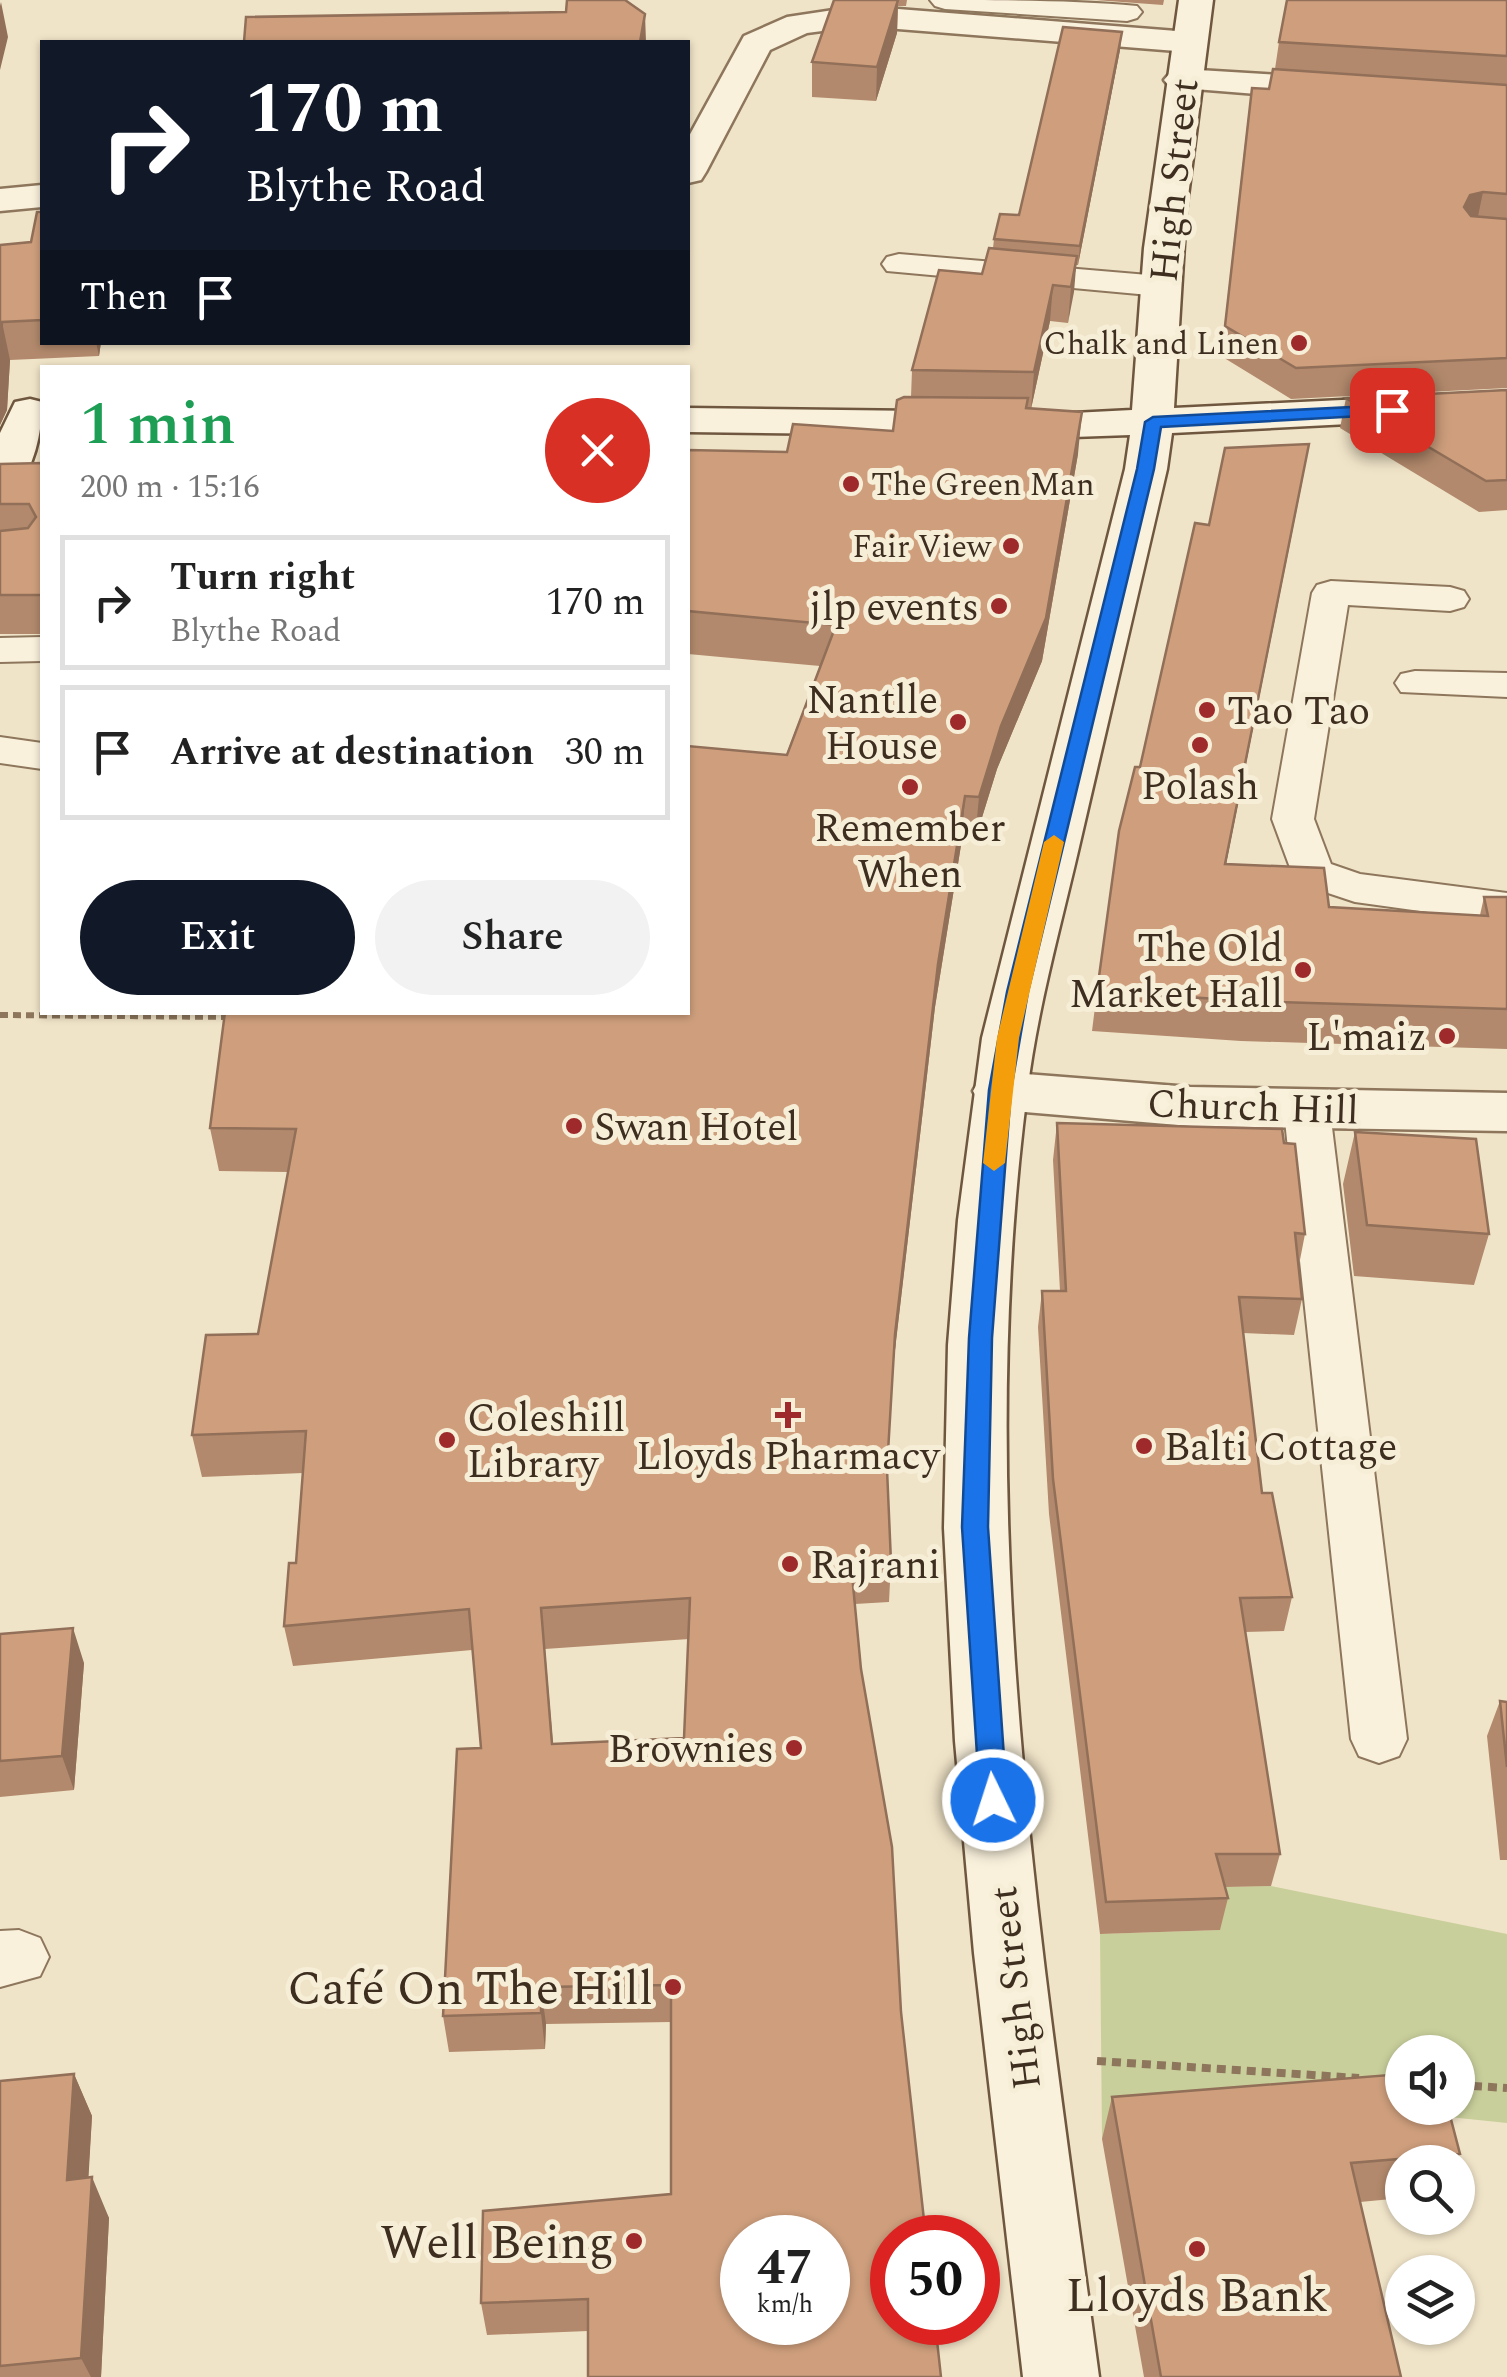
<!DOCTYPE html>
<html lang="en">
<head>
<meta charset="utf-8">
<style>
	:root { --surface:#fff; --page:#f2f2f2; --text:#222; --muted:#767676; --line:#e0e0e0; --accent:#111827 }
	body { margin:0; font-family:Spectral,serif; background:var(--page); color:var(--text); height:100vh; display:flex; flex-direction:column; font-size:38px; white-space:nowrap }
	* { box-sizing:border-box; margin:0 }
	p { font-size:32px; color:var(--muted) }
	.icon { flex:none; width:55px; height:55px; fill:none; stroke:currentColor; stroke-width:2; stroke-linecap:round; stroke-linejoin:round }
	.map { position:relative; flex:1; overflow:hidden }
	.details { position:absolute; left:40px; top:365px; width:650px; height:650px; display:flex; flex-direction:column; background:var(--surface); border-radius:0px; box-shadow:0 2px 8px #0004 }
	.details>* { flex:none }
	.banner { position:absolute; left:40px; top:40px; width:650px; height:305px; border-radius:0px; box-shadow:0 2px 8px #0004; background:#111827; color:#fff; overflow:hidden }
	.tools { position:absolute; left:1385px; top:2035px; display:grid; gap:20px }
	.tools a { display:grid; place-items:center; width:90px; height:90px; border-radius:50%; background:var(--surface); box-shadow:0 2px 8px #0004; font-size:50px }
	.speed { position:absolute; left:720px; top:2215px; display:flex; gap:20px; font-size:50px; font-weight:700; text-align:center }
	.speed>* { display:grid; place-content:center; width:130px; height:130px; border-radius:50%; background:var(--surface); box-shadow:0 2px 8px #0004; line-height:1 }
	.speed small { font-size:25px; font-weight:400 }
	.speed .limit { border:15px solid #d22; background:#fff; color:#111 }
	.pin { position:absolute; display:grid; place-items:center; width:85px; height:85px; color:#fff; margin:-42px; border-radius:20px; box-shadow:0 5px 15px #0006 }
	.me { position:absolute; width:110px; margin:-55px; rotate:356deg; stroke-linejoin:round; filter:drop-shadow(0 0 8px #0008) }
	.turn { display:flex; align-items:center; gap:35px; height:210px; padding:0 40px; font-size:45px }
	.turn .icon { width:130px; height:130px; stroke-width:2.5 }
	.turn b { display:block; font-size:70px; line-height:85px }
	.then { display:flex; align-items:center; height:95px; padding:0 40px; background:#0003; gap:20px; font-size:38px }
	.round { display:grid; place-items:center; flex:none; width:105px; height:105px; border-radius:52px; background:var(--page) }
	.head { display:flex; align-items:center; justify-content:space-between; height:170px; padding:0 40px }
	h1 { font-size:60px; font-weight:600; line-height:75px; color:#1e9e55 }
	.primary-button { display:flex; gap:20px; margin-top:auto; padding:20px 40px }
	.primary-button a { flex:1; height:115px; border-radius:60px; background:var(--accent); color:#fff; font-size:40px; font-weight:600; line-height:115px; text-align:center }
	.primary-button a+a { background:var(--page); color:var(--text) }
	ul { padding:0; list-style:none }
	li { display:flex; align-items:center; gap:30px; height:135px; margin:0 20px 15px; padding:0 20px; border:5px solid var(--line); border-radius:0px }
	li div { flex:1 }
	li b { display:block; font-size:38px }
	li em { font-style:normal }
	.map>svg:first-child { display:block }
	.green { fill:#c9cf9b; fill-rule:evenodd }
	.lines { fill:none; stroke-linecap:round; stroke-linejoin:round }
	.lane-casing { stroke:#8d765c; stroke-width:4 }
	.street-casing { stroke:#8d765c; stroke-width:5 }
	.secondary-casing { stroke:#6f573f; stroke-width:5 }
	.path-far1 { stroke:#8d765c; stroke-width:6; stroke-dasharray:8 5; stroke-linecap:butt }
	.path { stroke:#8d765c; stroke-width:8; stroke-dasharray:9 6; stroke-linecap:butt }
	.lane { fill:#faf1dc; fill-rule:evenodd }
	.street { fill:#faf1dc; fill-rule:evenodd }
	.secondary { fill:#faf1dc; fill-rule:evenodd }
	.wall { fill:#b2896c; fill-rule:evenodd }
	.shaded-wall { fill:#916f58 }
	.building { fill:#cf9f7d; stroke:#916f58; stroke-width:2.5; fill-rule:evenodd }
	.route { fill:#1a73e8; stroke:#114b97; stroke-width:2.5 }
	.slow { fill:#f59e0b }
	.poi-dot { fill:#9e2a2b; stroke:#f7eed8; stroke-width:4 }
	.labels { text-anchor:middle; stroke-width:10; stroke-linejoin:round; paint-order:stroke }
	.far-poi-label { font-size:32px; fill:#3d2e20; stroke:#f7eed8; text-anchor:end }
	.street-label { font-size:40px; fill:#3d2e20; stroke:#f7eed8 }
	.poi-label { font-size:40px; fill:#3d2e20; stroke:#f7eed8; text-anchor:end }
	.near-poi-label { font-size:48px; fill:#3d2e20; stroke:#f7eed8; text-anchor:end }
</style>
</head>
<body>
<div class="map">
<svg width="1507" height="2377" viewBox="0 0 1507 2377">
	<rect width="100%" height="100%" fill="#f0e4c8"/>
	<path class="green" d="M1271,1886L1507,1934V2123L1420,2114L1102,2139L1100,1934L1219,1930L1207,1887ZM1402,2052H1458V2108H1402Z"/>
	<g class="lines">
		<g class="lane-casing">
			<path id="lane" d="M930,0C994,0 1076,0 1137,6L1142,12L1137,18L1127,21L945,9L935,6Z
				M899,254L1160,276L1172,279L1177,286L1172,293L1160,296L887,271L882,264L887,257Z
				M1331,581L1450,587L1464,591L1469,599L1464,607L1450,611L1348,605L1314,819L1331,864L1360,874L1507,893V923L1355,902L1298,883L1292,873L1272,819L1312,593L1317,585Z
				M42,637V661L0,662V638Z
				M1415,671L1507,673V697L1401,692L1395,683L1401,674Z
				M0,737L42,743V769L0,763Z
				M1307,1094L1323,1099L1330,1111L1407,1739L1399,1756L1379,1763L1359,1756L1351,1739L1284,1111L1291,1099Z
				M19,1930L40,1938L49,1957L40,1976L0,1987V1931Z"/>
		</g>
		<g class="street-casing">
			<path id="street" d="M860,6L1189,32L1201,35L1206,42L1201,49L1189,52L860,26L807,33L770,50L706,172L701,180L688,183V138L744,36L787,17Z
				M1182,69L1344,79L1357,82L1362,90L1357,98L1344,101L1170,87L1164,80L1170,73Z
				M42,185V207L0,211V189Z
				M1000,1072L1190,1087L1507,1093V1131L1190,1126L1000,1110L981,1105L973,1091L981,1077Z"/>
		</g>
		<g class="secondary-casing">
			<path id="secondary" d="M1179,0H1213L1186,212L1174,408L1507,392V416L1172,433L1167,469C1138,595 1108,721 1079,847C1060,929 1037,1010 1027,1093C971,1526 1042,1949 1099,2377H1023L974,1953L955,1741L944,1528L948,1345L958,1220L982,1038L1125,469L1130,435L1073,437L688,432V408L1073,413L1132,410L1144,248Z
				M30,399L42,402C42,434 34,466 15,493L0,497V433L15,402Z"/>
		</g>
		<path class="path-far1" d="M0,1015L233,1017"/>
		<path class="path" d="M1097,2061L1359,2078
			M1458,2085L1507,2088"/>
		<use href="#lane" class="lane"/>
		<use href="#street" class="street"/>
		<use href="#secondary" class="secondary"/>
	</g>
	<path class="wall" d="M834,0H907L906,6H898L897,33L876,101L812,97V62Z
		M1095,0H1164L1163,5Z
		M1507,0V388L1291,399L1221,356L1248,117L1269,89L1275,69L1279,42Z
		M1120,50L1078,265H1076L1068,323L1050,321L1031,409L1078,454L1042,661L997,769L975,840L962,839L935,1007L892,1375L887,1469L891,1562L889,1602L855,1604L861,1669L892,1847L588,2331L487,2335L481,2303L671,2194V2022L546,2024L545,2049L449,2052L443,2016L481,1748L472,1650L293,1666L284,1626L296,1563L303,1473L202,1477L192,1435L258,1334L288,1172L219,1171L210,1128L688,1012L820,666L688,654V450L787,452L893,431L911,397L912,370L982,274L993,248L994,239L1019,215ZM689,1639L684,1738L553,1744L545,1649Z
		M42,212V342H101L99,356L10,360L7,410L0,425V245L31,242Z
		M1507,390V510L1479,512L1340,428L1346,398Z
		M1309,444L1226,864L1329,907L1480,915L1484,897H1507V1049L1241,1041L1092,1031L1097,991L1140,767L1209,525Z
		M42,463V634H0V464Z
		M1057,1123L1284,1143L1305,1234L1299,1265L1302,1299L1294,1335L1243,1333L1262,1493L1292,1597L1284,1631L1245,1632L1280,1854L1271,1886L1225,1887L1228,1898L1220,1930L1100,1934L1049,1514L1038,1327L1042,1291H1060L1053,1160Z
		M1355,1132L1489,1234L1474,1285L1354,1276L1343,1184Z
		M0,1634L84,1663L74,1790L0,1797Z
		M1500,1701L1507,1702V1860H1500L1487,1736Z
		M74,2074L92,2116L88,2177L109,2218L101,2377H0V2081Z
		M1112,2097L1460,2154L1455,2162H1402V2198L1360,2202L1401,2377H1144L1102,2139Z"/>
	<path class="shaded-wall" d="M898,0L897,33L876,101L877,67Z
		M1,2L8,37L0,70V6Z
		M645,14L646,42H640Z
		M1122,32L1120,50L1078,265L1080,246Z
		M1483,192L1477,221L1464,224V207L1470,195Z
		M1077,256L1074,292L1068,323L1071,287Z
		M1053,285L1050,321L1031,409L1034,372Z
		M2,322L10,360L7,410L0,425V350Z
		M96,342H101L99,356Z
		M1082,412L1078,454L1042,661L997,769L975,840L979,797Z
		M1309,444L1302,483L1218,904L1225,864Z
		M965,796L962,839L935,1007L892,1376L895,1334L938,964Z
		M73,1628L84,1663L74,1790L62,1756Z
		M541,1987L546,2024L545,2049L541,2013Z
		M74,2074L92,2116L86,2221L67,2180Z
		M92,2177L109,2218L101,2377H91L81,2358Z"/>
	<path class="building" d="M567,0H625L645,14L640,42H244L246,17L566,12Z
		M834,0H898L877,67L812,62Z
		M1287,0H1507V56L1279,42Z
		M1063,27L1122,32L1080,246L994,239L1000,214L1019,215Z
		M1273,69L1507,85V194L1483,192L1470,195L1464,207L1471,216L1507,219V358L1296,368L1225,326L1252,88L1269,89Z
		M37,212H42V320L2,322L0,350V245L31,242Z
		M989,248L1077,256L1071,287L1053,285L1034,372L912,370L939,270L982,274Z
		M1507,390V480L1486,481L1346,398Z
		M904,397L1028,398L1026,408L1082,412L1046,618L1001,726L979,797L965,796L938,964L895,1334L887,1469L891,1562L851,1564L861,1669L892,1847L901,2012L926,2238H892V2322H935L941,2377H588V2299L481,2303L483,2211L671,2194V1985L541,1987V2013L443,2016L457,1749L481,1748L469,1609L284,1626L289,1563H296L306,1431L192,1435L206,1335L258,1334L296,1129L210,1128L225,1012H688V746L787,755L836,625L688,611V450L787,452L793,424L893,431L897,400ZM690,1598L684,1738L552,1744L541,1608ZM742,2238H828V2322H742Z
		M1309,444L1225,864L1324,868L1329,907L1488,916L1484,897H1507V1009L1248,1001L1097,991L1119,831L1135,767H1140L1195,523L1209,525L1225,448Z
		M42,463V595H0V531L28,528L36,517L29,504H0V464Z
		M1057,1123L1282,1129L1284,1143L1295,1144L1305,1234L1295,1233L1302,1299L1239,1297L1262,1493H1272L1292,1597L1240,1598L1280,1854H1216L1228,1898L1106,1902L1053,1479L1042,1291H1066Z
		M1355,1132L1476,1139L1489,1234L1367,1225Z
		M73,1628L62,1756L0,1761V1634Z
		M1500,1701L1507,1702V1767Z
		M74,2074L67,2180L92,2177L81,2358L0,2366V2081Z
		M1402,2074V2108H1448L1460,2154L1351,2163L1401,2377H1161L1112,2097Z"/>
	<path class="route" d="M1392,405L1400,410L1398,414L1161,427L1154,469L1028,992L1011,1090L992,1338L988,1527L1007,1800L1003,1809L993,1812L984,1809L980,1800L962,1527L969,1338L989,1090L1007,992L1137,469L1145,422L1153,417Z"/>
	<path class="slow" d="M1054,835L1064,842L1019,1038L1005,1163L994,1171L983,1163L997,1038L1044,842Z"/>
	<g class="poi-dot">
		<circle cx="1299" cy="343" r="10"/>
		<circle cx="851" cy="484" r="10"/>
		<circle cx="1011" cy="546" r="10"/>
		<circle cx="999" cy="606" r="10"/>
		<circle cx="1207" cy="710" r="10"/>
		<circle cx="958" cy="722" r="10"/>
		<circle cx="1200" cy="745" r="10"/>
		<circle cx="910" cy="787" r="10"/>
		<circle cx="1303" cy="970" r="10"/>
		<circle cx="1447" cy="1036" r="10"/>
		<circle cx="574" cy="1126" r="10"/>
		<path d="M783 1400h10v10h10v10h-10v10h-10v-10h-10v-10h10z"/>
		<circle cx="447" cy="1440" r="10"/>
		<circle cx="1144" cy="1446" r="10"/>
		<circle cx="790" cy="1564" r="10"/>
		<circle cx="794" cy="1748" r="10"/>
		<circle cx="673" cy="1987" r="10"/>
		<circle cx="634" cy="2241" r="10"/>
		<circle cx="1197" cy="2249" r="10"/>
	</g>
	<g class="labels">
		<g class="far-poi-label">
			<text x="1279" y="354">Chalk and Linen</text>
			<text x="871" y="495" text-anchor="start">The Green Man</text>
			<text x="991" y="557">Fair View</text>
		</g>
		<g class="street-label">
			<text transform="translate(1173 180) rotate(-84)" y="14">High Street</text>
			<text transform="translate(1253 1106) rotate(2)" y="14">Church Hill</text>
			<text transform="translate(1014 1988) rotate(-97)" y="14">High Street</text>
		</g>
		<g class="poi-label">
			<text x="979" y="620">jlp events</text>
			<text x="938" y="713">Nantlle<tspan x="938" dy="46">House</tspan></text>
			<text x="1227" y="724" text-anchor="start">Tao Tao</text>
			<text x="1200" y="799" text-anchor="middle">Polash</text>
			<text x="910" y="841" text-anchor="middle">Remember<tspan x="910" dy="46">When</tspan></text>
			<text x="1283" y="961">The Old<tspan x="1283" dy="46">Market Hall</tspan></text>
			<text x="1427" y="1050">L'maiz</text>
			<text x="594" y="1140" text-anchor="start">Swan Hotel</text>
			<text x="467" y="1431" text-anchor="start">Coleshill<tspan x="467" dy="46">Library</tspan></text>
			<text x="1164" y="1460" text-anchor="start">Balti Cottage</text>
			<text x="788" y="1469" text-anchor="middle">Lloyds Pharmacy</text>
			<text x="810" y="1578" text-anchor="start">Rajrani</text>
			<text x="774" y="1762">Brownies</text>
		</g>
		<g class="near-poi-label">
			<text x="653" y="2004">Café On The Hill</text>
			<text x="614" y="2258">Well Being</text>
			<text x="1197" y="2311" text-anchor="middle">Lloyds Bank</text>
		</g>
	</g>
</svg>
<div class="tools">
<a><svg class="icon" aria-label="sound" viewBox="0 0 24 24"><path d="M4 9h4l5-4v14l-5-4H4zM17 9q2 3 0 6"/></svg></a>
<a><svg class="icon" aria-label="search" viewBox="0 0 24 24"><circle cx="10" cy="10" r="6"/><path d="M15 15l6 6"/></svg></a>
<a><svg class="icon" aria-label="layers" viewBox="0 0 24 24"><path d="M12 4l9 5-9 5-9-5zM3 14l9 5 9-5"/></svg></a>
</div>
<div class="speed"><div>47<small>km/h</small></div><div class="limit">50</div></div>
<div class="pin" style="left:1392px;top:410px;background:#d93025"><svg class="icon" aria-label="arrive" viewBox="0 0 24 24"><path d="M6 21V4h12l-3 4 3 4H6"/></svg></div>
<svg class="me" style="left:993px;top:1800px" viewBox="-20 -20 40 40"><circle r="17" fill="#1a73e8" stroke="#fff" stroke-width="3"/><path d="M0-11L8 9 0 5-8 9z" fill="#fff"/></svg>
<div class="banner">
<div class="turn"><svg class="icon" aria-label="right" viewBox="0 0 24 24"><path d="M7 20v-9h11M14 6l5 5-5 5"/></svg><div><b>170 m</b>Blythe Road</div></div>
<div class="then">Then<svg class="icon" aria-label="arrive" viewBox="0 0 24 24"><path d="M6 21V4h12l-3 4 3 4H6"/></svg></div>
</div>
<section class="details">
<div class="head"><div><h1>1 min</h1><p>200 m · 15:16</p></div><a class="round" style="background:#d93025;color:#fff"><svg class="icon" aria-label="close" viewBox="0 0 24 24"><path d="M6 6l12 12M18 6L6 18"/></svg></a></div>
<ul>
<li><svg class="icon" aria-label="right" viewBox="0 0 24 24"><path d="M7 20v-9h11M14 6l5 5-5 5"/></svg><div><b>Turn right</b><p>Blythe Road</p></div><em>170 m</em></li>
<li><svg class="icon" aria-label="arrive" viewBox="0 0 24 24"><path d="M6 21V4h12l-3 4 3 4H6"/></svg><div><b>Arrive at destination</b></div><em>30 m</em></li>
</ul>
<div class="primary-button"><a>Exit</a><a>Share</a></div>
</section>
</div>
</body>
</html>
